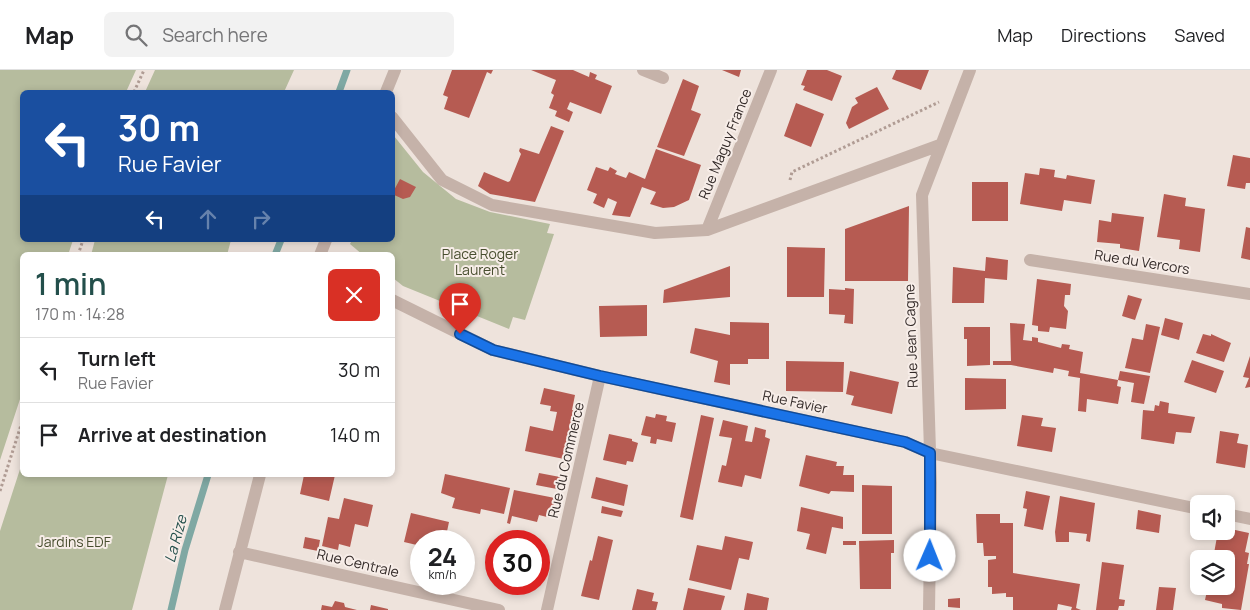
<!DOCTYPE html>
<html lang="en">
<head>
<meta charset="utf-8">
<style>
	:root { --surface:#fff; --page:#f2f2f2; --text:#202124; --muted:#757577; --line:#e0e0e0; --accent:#234f4b }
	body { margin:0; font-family:Manrope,sans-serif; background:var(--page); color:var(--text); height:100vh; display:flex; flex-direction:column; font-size:19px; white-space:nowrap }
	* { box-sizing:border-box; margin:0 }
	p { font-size:16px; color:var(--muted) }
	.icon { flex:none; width:28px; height:28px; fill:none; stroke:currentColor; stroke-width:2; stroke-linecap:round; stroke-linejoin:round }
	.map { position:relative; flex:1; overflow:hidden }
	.sheet { position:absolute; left:20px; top:182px; width:375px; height:225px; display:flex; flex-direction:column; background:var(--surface); border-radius:8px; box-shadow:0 2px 8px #0003 }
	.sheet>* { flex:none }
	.top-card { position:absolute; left:20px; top:20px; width:375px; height:152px; border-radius:8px; box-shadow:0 2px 8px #0003; background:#1a4fa0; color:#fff; overflow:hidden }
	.fabs { position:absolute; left:1190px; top:425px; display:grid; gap:10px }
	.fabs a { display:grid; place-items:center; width:45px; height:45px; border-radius:8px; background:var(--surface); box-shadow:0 2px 8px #0003; font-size:25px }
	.speed { position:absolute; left:410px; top:460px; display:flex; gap:10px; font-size:25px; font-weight:700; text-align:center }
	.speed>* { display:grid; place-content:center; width:65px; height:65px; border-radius:50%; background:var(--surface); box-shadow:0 2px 8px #0003; line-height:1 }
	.speed small { font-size:12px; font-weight:400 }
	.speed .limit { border:8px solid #d22; background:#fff; color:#111 }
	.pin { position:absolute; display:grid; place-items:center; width:42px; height:42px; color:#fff; margin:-51px -21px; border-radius:50% 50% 50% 0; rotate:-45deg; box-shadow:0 0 5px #0007 }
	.pin .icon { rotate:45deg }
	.me { position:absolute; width:55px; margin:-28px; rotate:1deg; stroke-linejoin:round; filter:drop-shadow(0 0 4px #0008) }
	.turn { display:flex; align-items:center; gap:18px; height:105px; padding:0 15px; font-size:22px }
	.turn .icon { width:65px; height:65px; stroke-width:2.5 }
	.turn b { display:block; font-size:35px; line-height:42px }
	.lanes { display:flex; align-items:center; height:48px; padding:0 15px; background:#0003; justify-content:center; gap:25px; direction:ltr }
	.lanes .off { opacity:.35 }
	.round { display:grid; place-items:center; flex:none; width:52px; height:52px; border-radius:8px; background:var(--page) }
	.head { display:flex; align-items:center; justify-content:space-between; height:85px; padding:0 15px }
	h1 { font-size:30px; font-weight:600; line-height:38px; color:var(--accent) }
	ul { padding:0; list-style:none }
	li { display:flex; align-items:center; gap:15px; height:65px; padding:0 15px; border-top:1px solid var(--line) }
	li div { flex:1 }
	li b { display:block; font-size:19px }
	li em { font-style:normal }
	header { display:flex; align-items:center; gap:30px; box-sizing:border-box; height:70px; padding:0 25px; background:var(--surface); border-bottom:1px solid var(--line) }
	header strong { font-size:24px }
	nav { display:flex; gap:28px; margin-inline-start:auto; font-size:18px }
	.search { width:350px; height:45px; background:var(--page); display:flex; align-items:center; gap:12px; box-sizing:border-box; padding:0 18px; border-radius:8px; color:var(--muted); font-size:19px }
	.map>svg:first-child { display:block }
	.green { fill:#b6bc9e }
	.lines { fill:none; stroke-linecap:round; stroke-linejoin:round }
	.stream { stroke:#7fa8a3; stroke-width:7 }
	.building { fill:#b65b52 }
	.path { stroke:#b09c94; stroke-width:3; stroke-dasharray:2.5 2.5; stroke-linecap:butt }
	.street { stroke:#c5b2a9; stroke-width:12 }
	.route-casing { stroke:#114b97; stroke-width:12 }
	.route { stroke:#1a73e8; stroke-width:9 }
	.labels { text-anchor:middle; stroke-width:4; stroke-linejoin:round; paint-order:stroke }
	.street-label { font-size:14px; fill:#332a28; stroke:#f7ede8 }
	.park-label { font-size:14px; fill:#484e2f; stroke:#f7ede8 }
	.water-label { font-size:15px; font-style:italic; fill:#234f4b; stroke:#f7ede8 }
</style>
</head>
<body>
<header>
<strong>Map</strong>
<div class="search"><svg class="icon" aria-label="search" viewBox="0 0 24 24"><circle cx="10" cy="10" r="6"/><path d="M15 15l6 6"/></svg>Search here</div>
<nav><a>Map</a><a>Directions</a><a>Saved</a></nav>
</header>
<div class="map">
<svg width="1250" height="540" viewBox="0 0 1250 540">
	<rect width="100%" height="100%" fill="#eee3dc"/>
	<path class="green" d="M0,0H136L126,22H22V170H73L68,185H22V323L0,390Z
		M155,0H294L284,22H145Z
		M394,66L423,102L456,129L490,142L550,154L547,163L554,164L525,250L513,247L509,259L403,216L393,208L392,185H363L350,174L352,170H392Z
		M95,170H231L227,185H91Z
		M22,393V405H168L132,540H0V461Z"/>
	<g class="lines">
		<path class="stream" d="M339,22L347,0
			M275,185L281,170
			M171,540L185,480L208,405"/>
	</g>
	<path class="building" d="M452,0H493L491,4L487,2L469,48L444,39L448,27L443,25Z
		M531,0H573L589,7L590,2L597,5L595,9L612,16L601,44L570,32L567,39L573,42L569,52L555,46L557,41L549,38L554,25L551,23L556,10Z
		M722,0H741L739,7Z
		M807,0H827L842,6L832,31L803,20L805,16L801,15Z
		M896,0H929L921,20L892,9Z
		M683,9L699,16L691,40L701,44L684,86L657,77Z
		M877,17L889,39L849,59L846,53L852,37L858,33L855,28Z
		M796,33L824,44L811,77L784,66Z
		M551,56L564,61L535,132L490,124L478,116L484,102L508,112L510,111L521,84L519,81L520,78L539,84Z
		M656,79L701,95L689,130L674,137L663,138L650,134L656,122L642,117L630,147L612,145L617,132L608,128L604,138L593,133L597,124L587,120L596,97L608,101L610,97L617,101L615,104L626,108L629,102L645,109Z
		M1233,85L1250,88V113H1246L1245,119L1227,116Z
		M1040,98L1055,100L1054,107L1066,109L1067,105L1095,110L1091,134L1064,130L1062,141L1020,134L1025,103L1039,105Z
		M400,109L416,117L410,127L403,129L392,124Z
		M972,112H1008V151H972Z
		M1164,124L1186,128L1185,136L1205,139L1200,182L1179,179L1180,170L1157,167Z
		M909,136L908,211H845V159Z
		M1112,143L1144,147L1139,181L1120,178V174L1097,172L1099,150L1111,152Z
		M1246,157L1250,158V190L1241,188Z
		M787,177L825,178L824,227H787Z
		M986,187L1008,190L1007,210L985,208L984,233H952L953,197L985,201Z
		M730,196V227L663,233L664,220Z
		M1037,209L1071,214L1070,225H1065L1064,236L1068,241L1066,259L1050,257L1049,262L1038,261V256L1032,255Z
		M845,218L854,219L853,254L844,253L845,245L829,244V219L845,220Z
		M1128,225L1142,229L1135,250L1122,246Z
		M647,235V266L600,267L599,236Z
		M1165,248L1183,253L1179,270L1161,265Z
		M730,252L769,253V289H748V294H730V315L714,312L718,291L690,283L695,258L730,265Z
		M1010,253L1025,254L1023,270L1032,271V267L1038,268V272L1061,278L1062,274L1070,275L1069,279L1083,282L1080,303L1118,310L1120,301L1150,306L1144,334L1131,332L1134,313L1118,310L1117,316L1121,317L1118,334L1087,329L1086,342L1078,341L1080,308L1068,306L1069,301L1054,298L1053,303L1011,295H993V291H1011Z
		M1146,254L1160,257L1150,303L1125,298L1132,268L1143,270Z
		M964,257H990V295L967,296V269H964Z
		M1203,264L1211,266V264L1231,273L1224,292L1196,283Z
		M1250,286V317L1245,318L1249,308L1243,307Z
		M1192,290L1224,301L1216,323L1184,312Z
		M786,291L844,292L843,322L786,321Z
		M850,301L899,312L892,344L851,335L854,326L846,324Z
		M965,308L1006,309V339L965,340Z
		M544,318L575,325L572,340L575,341L564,389L525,381L530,356L553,361L557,342L550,341L551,336L540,334Z
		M1160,331L1169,333L1168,343L1195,347L1191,363L1176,362L1174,374L1141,369L1143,340L1154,341L1155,335L1159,336Z
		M656,344L667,346L666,351L676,353L672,372L657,369L656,374L650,373L651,367L641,365L646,346L655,348Z
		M701,345L714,348L693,450L680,447Z
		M1022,345L1043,348L1041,356L1056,358L1052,382L1017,376Z
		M723,350L748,356L745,371L752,372L755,357L766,360L765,367L770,369L761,409L745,405L742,417L718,412L722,395L726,396L732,368L719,366Z
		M1220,361L1239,364L1237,373L1248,375L1245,398L1216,393Z
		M609,364L632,369V371L638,373L633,392L627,391L626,395L603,390Z
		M806,385L837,392L836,396H844L843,405H854V422L831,421L829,424L799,416Z
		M539,403L560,407L557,419L536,415Z
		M445,404L510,418L504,444L481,439L480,444L452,438L455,428L441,423Z
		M304,405H335L329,431L300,424Z
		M596,407L628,415L624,436L591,428Z
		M862,415L892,416V464H862Z
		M514,420L555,428L551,448L539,445L537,452L512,446L510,454L507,453Z
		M1026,421L1050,426L1043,460L1024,456L1027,439L1023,438Z
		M1060,426L1095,433L1090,472L1086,471L1087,464L1069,462V472H1056L1055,462Z
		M344,428L373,435L368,457L355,454L350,477L339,474L338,480L322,476L328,447L339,449Z
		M602,436L623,441L621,447L601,443Z
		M801,437L843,447V459L832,457L826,484L806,479L810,464L797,461Z
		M1138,440L1161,445L1159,463L1136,459Z
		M411,443L449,452L445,471H421V476L404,472Z
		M976,444H1000V453H1013V503L1080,514L1076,538L1081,540H1071L1072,537L1058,534L1057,540H1013V527H1006V523L992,524V517H988V490L996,489V486H984L983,473H977Z
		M1226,458L1249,463L1245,482L1249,483L1247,494H1249L1241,540L1222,538V534L1205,530L1208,516H1226V489H1213L1218,461H1226Z
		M598,466L613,470L599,530L581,526L590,490L592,491Z
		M725,466L753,472L749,490L739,488L731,520L689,510L697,475L722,480Z
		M305,467L320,470L318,481L303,478Z
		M894,470V483H891V519H860L859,471Z
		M843,471H856V475H843Z
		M1102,492L1124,495L1119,529L1125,530L1124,536H1119L1118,540H1096Z
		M1159,517L1176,518L1173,540H1156Z
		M688,518L725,526L721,540H683Z
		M637,519L654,523L652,531L658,532L656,540H632Z
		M747,523L769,528L767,540H744Z
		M960,528V538L948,537V529Z
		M335,531L344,533L345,537L357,540H321L322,535L332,537Z
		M371,535L388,539V540H370Z"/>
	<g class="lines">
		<path class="path" d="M134,22L144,0
			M790,110L792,102L939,32
			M78,185L83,170
			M0,421L22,352"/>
		<path class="street" d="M643,0L663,8
			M386,22L395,0
			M392,47L442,110L492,135L655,163L707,160L940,75
			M707,160L771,0
			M320,185L326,170
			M1030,190L1250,224
			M392,230L493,280L600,306L905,372L930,383L1199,439
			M1226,444L1250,449
			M239,482L499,540
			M225,540L260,405
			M547,540L600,306
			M929,540L931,413L922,125L970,0"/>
	</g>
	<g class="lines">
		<g class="route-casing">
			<path id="route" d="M460,264L493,280L600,306L905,372L930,383V486"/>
		</g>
		<use href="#route" class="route"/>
	</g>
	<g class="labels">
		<g class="street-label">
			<text transform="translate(725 74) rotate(-68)" y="5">Rue Maguy France</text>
			<text transform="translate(1142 192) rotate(9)" y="5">Rue du Vercors</text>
			<text transform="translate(911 266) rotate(-92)" y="5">Rue Jean Cagne</text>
			<text transform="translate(795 332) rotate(12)" y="5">Rue Favier</text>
			<text transform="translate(566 390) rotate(-77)" y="5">Rue du Commerce</text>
			<text transform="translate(358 493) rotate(13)" y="5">Rue Centrale</text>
		</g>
		<g class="park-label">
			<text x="480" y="189">Place Roger<tspan x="480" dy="16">Laurent</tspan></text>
			<text x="74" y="477">Jardins EDF</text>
		</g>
		<g class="water-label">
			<text transform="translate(176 469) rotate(-75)" y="5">La Rize</text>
		</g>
	</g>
</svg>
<div class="fabs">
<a><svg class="icon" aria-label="sound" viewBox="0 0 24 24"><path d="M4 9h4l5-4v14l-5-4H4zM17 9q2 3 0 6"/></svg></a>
<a><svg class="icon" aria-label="layers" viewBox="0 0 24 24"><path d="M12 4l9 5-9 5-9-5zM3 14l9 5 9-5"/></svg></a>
</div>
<div class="speed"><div>24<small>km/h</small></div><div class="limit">30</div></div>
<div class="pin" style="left:460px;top:264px;background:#d93025"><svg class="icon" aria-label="arrive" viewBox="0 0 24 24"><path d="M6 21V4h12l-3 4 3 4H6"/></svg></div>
<svg class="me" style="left:930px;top:486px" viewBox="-20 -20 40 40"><circle r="19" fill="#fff"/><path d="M0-13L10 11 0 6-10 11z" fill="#1a73e8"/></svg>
<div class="top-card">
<div class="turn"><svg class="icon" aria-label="left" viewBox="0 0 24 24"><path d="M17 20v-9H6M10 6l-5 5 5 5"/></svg><div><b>30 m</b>Rue Favier</div></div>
<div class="lanes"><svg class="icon" aria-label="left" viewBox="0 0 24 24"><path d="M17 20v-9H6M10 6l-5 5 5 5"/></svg><svg class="icon off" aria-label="ahead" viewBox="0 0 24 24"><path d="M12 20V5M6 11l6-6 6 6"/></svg><svg class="icon off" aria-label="right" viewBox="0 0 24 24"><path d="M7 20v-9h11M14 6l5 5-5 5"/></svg></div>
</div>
<section class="sheet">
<div class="head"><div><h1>1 min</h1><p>170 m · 14:28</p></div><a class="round" style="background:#d93025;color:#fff"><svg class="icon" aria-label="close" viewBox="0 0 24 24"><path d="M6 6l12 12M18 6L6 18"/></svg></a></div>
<ul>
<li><svg class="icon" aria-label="left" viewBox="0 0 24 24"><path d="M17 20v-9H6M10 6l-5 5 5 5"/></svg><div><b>Turn left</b><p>Rue Favier</p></div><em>30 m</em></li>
<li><svg class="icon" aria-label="arrive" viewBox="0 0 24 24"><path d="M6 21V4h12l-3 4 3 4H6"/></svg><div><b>Arrive at destination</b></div><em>140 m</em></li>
</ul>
</section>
</div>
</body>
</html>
